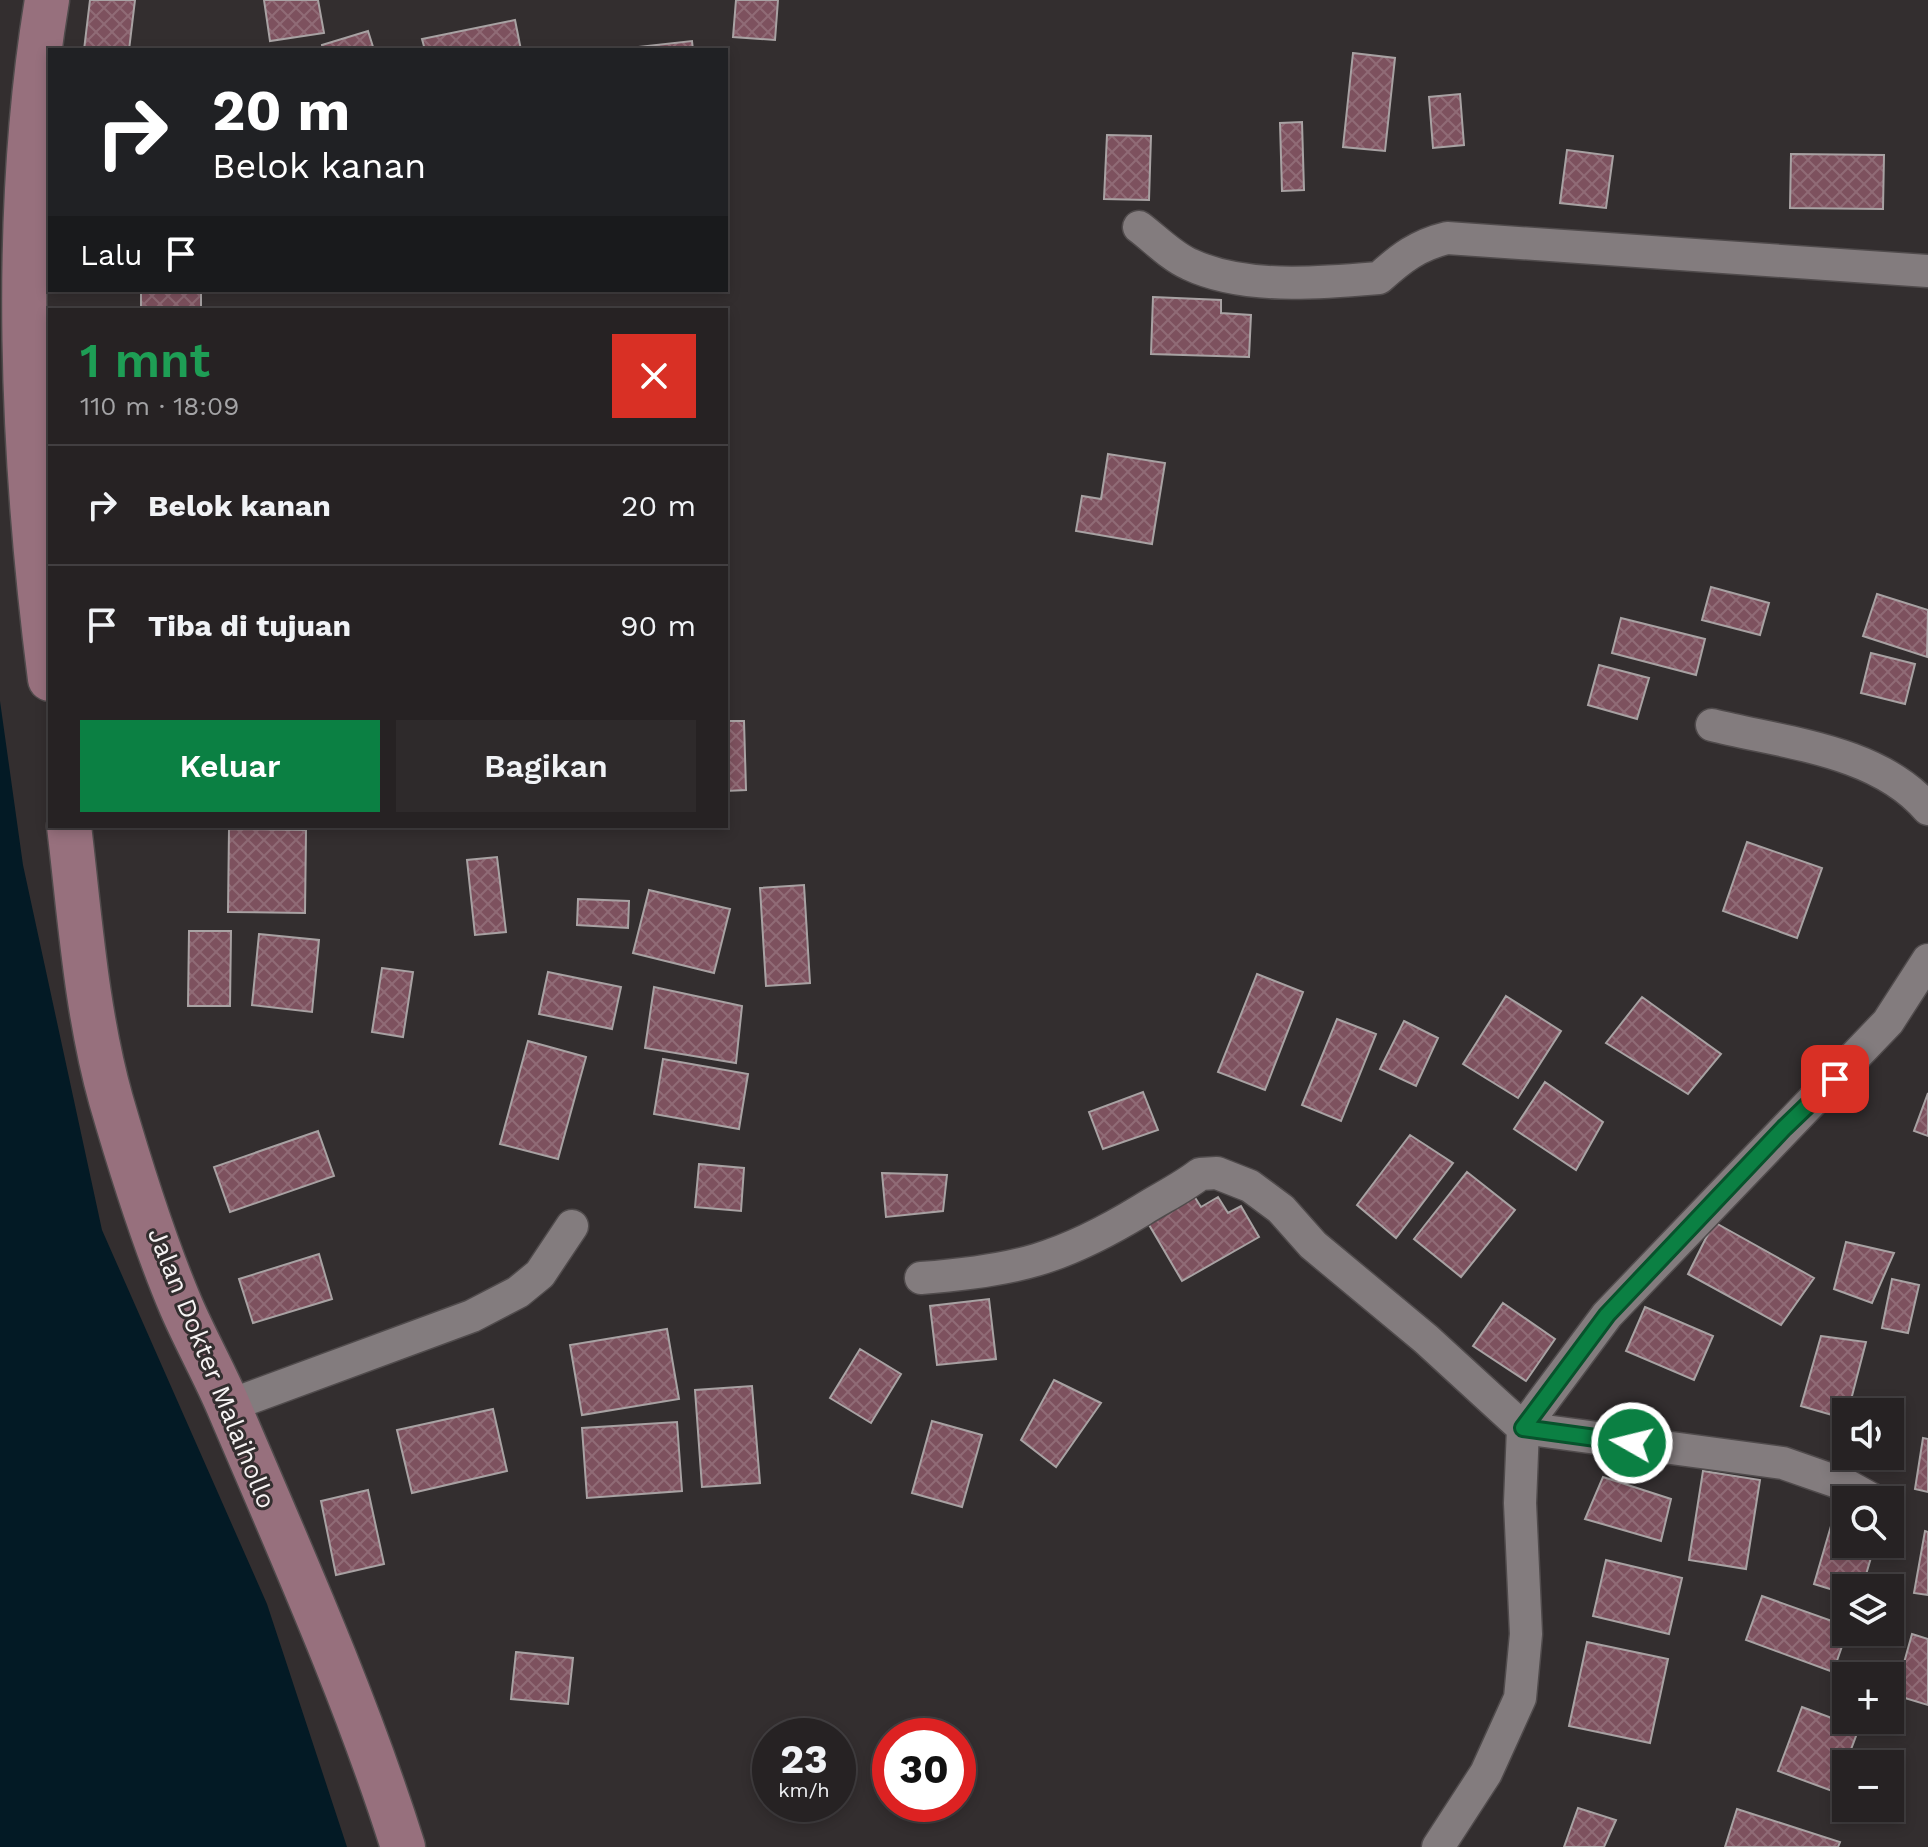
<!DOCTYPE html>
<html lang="id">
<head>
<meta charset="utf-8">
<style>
	:root { --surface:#262223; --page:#2e2a2b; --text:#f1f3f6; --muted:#a4a4a6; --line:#423f41; --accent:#0b8043 }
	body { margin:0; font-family:"Work Sans",sans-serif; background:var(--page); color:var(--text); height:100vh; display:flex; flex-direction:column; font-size:30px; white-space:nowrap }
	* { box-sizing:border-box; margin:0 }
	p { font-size:26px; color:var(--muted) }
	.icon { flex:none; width:44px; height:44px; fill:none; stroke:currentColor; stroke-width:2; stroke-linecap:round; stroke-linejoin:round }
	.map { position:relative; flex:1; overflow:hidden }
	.side { position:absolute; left:48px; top:308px; width:680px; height:520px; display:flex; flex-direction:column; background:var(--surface); border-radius:0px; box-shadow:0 4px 12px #0003,0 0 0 2px var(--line) }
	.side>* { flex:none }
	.banner { position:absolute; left:48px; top:48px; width:680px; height:244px; border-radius:0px; box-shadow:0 4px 12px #0003,0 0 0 2px var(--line); background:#202124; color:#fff; overflow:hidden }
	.controls { position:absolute; left:1832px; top:1398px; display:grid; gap:16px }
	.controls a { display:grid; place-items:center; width:72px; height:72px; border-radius:0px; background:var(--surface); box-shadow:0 4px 12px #0003,0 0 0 2px var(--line); font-size:40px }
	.speed { position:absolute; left:752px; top:1718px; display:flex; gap:16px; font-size:40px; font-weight:700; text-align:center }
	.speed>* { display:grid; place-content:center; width:104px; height:104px; border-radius:50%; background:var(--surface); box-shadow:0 4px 12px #0003,0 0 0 2px var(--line); line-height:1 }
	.speed small { font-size:20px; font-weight:400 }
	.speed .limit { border:12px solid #d22; background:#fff; color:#111 }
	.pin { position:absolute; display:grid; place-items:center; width:68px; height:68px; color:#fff; margin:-34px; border-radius:16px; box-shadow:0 4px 12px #0006 }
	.me { position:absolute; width:88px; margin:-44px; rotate:278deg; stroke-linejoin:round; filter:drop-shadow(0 0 6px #0008) }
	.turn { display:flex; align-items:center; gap:28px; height:168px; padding:0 32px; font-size:36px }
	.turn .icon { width:104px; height:104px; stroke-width:2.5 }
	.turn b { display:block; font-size:56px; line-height:68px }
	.then { display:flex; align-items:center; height:76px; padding:0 32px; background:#0003; gap:16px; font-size:30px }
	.round { display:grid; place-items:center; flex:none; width:84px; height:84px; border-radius:0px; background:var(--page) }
	.head { display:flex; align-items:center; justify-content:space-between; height:136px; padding:0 32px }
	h1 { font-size:48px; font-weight:600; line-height:60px; color:#1e9e55 }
	.cta { display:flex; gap:16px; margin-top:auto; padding:16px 32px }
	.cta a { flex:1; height:92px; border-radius:0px; background:var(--accent); color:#fff; font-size:32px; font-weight:600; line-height:92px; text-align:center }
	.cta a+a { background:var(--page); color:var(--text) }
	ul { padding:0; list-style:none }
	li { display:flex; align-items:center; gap:24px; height:120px; padding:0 32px; border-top:2px solid var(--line) }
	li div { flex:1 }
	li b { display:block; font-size:30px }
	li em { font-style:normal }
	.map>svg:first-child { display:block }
	.water { fill:#031a25 }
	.building { fill:url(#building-cross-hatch); stroke:#a8a2a3; stroke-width:2 }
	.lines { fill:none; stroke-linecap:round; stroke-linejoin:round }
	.minor-casing { stroke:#504b4c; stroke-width:35 }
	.secondary-casing { stroke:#504b4c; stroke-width:47 }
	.minor { stroke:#837c7e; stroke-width:32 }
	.secondary { stroke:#97707d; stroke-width:44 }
	.route-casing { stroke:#07532c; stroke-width:20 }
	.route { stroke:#0b8043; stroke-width:14 }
	.labels { text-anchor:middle; stroke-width:6; stroke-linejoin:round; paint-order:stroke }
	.street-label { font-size:26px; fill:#f7f4f4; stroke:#332e2f }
</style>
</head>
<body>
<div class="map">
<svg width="1928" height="1847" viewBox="0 0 1928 1847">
	<defs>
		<pattern id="building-cross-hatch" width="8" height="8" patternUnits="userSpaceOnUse" patternTransform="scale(2)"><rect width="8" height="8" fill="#7d515e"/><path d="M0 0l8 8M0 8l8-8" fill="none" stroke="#906b76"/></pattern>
	</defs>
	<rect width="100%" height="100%" fill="#332e2f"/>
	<path class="water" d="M0,701L23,865L102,1230L267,1604L347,1847H0Z"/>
	<path class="building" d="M90,0H135L129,50H84Z
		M264,0H318L324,33L270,41Z
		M736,0H778L775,40L733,37Z
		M515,20L521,50H425L422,39Z
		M368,31L374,50H323L322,45Z
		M692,41L693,50H611Z
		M1353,53L1395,58L1385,151L1343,147Z
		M1460,94L1464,145L1433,148L1429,97Z
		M1302,122L1304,190L1282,191L1280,123Z
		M1107,135L1151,136L1149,200L1104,199Z
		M1567,150L1613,156L1606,208L1560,203Z
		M1791,154L1884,155L1883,209L1790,208Z
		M141,290H201V310H141Z
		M1153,297L1221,300V313L1251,315L1249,357L1151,354Z
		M1108,454L1165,463L1152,544L1076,531L1082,496L1101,499Z
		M1711,587L1769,603L1760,635L1702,620Z
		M1877,594L1928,610L1927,657L1863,636Z
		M1621,618L1705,639L1696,675L1612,653Z
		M1871,653L1915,664L1905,704L1861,693Z
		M1599,665L1649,678L1637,719L1588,705Z
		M726,721H744L746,790L726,791Z
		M229,829L306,830L305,913L228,912Z
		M1747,842L1822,868L1797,938L1723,911Z
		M497,857L506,932L475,935L467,860Z
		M804,885L810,983L766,986L760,888Z
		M649,890L730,909L714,973L633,953Z
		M578,899L629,901L628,928L577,925Z
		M189,931H231L230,1006H188Z
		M259,934L319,940L312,1012L252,1005Z
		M382,968L413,972L403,1037L372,1032Z
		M548,972L621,987L612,1029L539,1014Z
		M1257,974L1303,992L1265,1090L1218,1072Z
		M654,987L742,1006L736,1063L645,1048Z
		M1506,996L1561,1031L1518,1098L1463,1064Z
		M1642,997L1721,1054L1688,1094L1606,1043Z
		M1337,1019L1376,1034L1341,1121L1302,1105Z
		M1404,1021L1438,1038L1416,1086L1380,1069Z
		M528,1041L586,1057L558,1159L500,1144Z
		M663,1059L748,1074L739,1129L654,1114Z
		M1545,1082L1603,1122L1576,1170L1514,1129Z
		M1143,1092L1158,1130L1103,1149L1089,1112Z
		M1928,1093V1136L1914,1131Z
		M318,1131L334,1176L230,1212L214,1167Z
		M1410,1135L1453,1163L1396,1238L1357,1205Z
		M699,1164L744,1168L741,1211L695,1207Z
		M1467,1172L1515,1210L1461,1277L1414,1239Z
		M882,1173L947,1175L943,1211L886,1217Z
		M1194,1196L1201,1207L1218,1197L1228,1213L1241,1206L1259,1237L1182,1281L1148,1223Z
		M1714,1222L1814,1278L1781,1325L1688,1274Z
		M1846,1242L1894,1253L1872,1303L1834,1289Z
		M319,1254L332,1299L253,1323L239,1279Z
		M1892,1279L1919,1285L1908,1333L1882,1328Z
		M989,1299L996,1359L937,1365L930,1306Z
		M1503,1303L1555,1339L1526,1381L1473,1346Z
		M1645,1307L1713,1336L1694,1380L1626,1351Z
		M667,1329L679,1399L582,1415L570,1345Z
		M1821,1336L1866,1342L1846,1419L1801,1406Z
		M860,1349L901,1374L871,1423L830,1398Z
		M1054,1380L1101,1403L1056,1467L1021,1440Z
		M752,1386L760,1483L702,1487L695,1390Z
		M493,1409L507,1471L412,1493L397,1430Z
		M932,1421L982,1435L962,1507L912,1493Z
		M677,1422L682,1491L587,1498L582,1428Z
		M1923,1438L1928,1439V1492L1915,1489Z
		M1703,1471L1760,1480L1746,1569L1689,1560Z
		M1603,1477L1671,1499L1661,1541L1585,1519Z
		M368,1490L384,1564L336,1575L321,1501Z
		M1831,1526L1846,1530V1544H1875L1862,1588H1846V1594L1814,1584Z
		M1925,1531L1928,1532V1595L1914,1593Z
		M1606,1560L1682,1578L1669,1634L1593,1616Z
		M1762,1596L1846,1626L1847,1632L1833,1672L1746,1640Z
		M1912,1634L1928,1639V1705L1895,1695Z
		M1587,1642L1668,1659L1650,1743L1569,1726Z
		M516,1652L573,1658L568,1704L511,1699Z
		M1802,1707L1859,1728L1835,1792L1778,1771Z
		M1578,1808L1616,1820L1604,1847H1564Z
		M1737,1809L1840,1842L1838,1847H1725Z"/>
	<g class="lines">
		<g class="minor-casing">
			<path id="minor" d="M1139,227C1155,239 1171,256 1189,264C1244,290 1320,283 1379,278C1401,258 1418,245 1447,238L1928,271
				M1712,725C1784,743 1878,750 1928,809
				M921,1278C1015,1271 1062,1259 1142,1210C1161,1198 1182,1188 1200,1174L1217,1173L1250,1186L1281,1209L1313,1245L1426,1339L1523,1428L1783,1463L1846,1485L1873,1500
				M228,1406L472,1316L518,1292L540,1274L572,1226
				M1438,1847L1486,1773L1520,1698L1526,1634L1520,1503L1523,1428L1607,1315L1888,1022L1928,960"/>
		</g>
		<g class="secondary-casing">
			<path id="secondary" d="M47,0C11,216 22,462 50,679
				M69,826C80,917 86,1011 111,1100C131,1169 153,1240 181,1306C196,1341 215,1374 230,1410C291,1553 356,1698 403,1847"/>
		</g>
		<use href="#minor" class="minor"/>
		<use href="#secondary" class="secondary"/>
	</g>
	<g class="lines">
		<g class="route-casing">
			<path id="route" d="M1632,1443L1523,1428L1607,1315L1784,1128L1835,1079"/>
		</g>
		<use href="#route" class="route"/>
	</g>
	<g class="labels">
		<g class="street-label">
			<text transform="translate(212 1368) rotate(68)" y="9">Jalan Dokter Malaihollo</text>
		</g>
	</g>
</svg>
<div class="controls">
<a><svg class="icon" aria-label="sound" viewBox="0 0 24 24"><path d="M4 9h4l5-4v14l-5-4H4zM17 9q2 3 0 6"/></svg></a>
<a><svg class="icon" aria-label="search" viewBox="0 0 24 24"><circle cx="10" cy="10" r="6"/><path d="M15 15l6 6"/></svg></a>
<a><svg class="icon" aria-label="layers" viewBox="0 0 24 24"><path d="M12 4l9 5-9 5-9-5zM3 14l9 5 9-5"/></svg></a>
<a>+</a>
<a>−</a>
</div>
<div class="speed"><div>23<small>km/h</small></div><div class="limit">30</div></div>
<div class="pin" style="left:1835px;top:1079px;background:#d93025"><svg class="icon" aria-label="arrive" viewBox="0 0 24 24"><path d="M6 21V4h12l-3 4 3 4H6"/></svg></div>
<svg class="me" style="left:1632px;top:1443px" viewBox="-20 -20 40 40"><circle r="17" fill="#0b8043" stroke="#fff" stroke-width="3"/><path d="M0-11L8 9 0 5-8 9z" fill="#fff"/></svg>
<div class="banner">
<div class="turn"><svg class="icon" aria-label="right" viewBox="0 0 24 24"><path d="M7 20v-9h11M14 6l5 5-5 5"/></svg><div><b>20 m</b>Belok kanan</div></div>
<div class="then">Lalu<svg class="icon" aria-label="arrive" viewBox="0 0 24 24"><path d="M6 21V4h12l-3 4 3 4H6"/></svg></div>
</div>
<section class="side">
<div class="head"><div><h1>1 mnt</h1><p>110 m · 18:09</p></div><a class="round" style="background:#d93025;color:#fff"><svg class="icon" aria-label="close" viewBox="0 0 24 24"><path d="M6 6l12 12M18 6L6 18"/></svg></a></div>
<ul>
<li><svg class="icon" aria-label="right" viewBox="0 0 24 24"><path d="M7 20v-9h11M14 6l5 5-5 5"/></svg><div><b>Belok kanan</b></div><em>20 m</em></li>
<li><svg class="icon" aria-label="arrive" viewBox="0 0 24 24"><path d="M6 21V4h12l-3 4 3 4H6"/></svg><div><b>Tiba di tujuan</b></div><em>90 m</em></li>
</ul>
<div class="cta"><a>Keluar</a><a>Bagikan</a></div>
</section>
</div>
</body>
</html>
